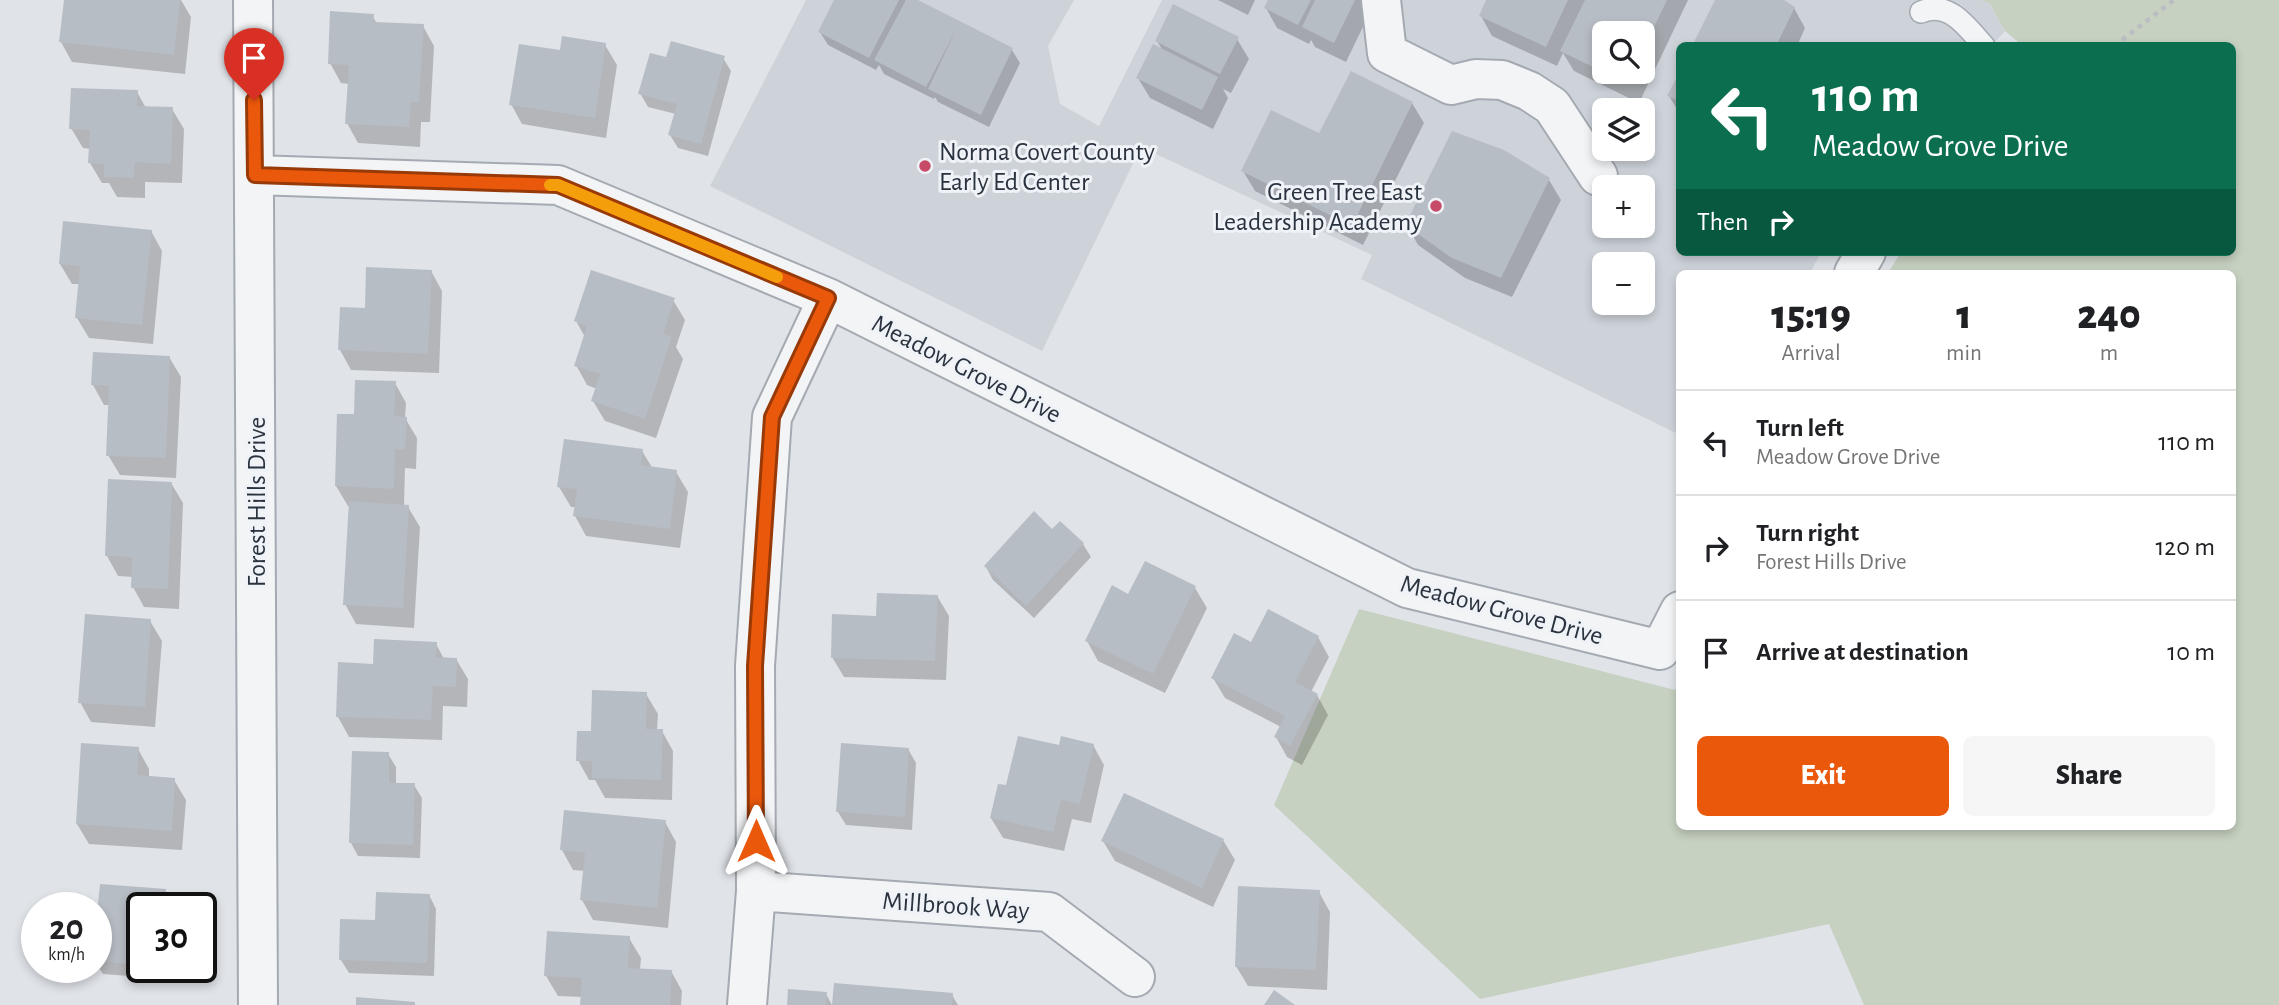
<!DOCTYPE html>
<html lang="en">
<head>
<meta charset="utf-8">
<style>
	:root { --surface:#fff; --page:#f6f6f6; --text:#202124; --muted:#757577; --line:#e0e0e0; --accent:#ea580c }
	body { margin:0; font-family:"Alegreya Sans",sans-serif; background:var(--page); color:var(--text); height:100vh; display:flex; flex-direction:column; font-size:26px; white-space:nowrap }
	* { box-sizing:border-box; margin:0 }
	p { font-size:23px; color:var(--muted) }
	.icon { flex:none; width:38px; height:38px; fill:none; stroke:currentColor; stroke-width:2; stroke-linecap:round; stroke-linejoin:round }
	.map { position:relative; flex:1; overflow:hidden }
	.details { position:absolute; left:1676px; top:270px; width:560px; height:560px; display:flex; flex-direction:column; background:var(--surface); border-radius:10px; box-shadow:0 4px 10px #0003 }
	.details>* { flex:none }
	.hud { position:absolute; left:1676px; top:42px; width:560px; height:214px; border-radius:10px; box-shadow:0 4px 10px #0003; background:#0b6e4f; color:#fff; overflow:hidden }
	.controls { position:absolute; left:1592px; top:21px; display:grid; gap:14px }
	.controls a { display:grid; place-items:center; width:63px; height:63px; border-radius:10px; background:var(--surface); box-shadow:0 4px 10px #0003; font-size:35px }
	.speed { position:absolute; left:21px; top:892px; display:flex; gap:14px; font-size:35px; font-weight:700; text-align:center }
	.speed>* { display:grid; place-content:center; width:91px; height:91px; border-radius:50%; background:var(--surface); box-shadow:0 4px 10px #0003; line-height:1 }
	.speed small { font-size:18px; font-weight:400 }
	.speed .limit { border:4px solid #111; border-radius:10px; background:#fff; color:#111 }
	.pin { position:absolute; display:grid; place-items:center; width:60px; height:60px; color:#fff; margin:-72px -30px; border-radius:50% 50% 50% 0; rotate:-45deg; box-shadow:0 0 7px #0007 }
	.pin .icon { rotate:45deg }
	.me { position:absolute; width:77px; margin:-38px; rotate:0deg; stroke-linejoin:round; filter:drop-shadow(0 0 5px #0008) }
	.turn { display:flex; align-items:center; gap:24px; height:147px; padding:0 21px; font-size:32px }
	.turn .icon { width:91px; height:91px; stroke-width:2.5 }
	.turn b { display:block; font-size:49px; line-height:60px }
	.then { display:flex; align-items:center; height:66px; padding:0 21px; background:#0003; gap:14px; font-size:26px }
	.eta { display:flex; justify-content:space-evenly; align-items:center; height:119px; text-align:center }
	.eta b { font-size:42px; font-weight:800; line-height:49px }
	.action { display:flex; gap:14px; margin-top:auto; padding:14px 21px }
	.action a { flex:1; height:80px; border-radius:10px; background:var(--accent); color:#fff; font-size:28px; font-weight:800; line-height:80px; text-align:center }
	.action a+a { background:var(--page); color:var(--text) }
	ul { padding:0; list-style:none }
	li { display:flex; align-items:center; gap:21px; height:105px; padding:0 21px; border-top:2px solid var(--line) }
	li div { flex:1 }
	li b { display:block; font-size:26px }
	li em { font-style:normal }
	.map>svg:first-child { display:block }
	.built { fill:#ced3da; fill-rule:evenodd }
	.green { fill:#c6d1c1 }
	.shadow { fill:#0003; fill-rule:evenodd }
	.building { fill:#b7bdc4 }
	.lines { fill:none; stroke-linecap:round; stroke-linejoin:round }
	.lane-casing { stroke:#a5aab2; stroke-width:24 }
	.street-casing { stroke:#a5aab2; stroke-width:42 }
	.path { stroke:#babec2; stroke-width:4.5; stroke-dasharray:5 5; stroke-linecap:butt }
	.lane { stroke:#f2f4f6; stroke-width:21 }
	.street { stroke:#f2f4f6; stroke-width:38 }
	.route-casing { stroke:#983908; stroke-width:18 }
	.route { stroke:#ea580c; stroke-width:12 }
	.slow { stroke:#f59e0b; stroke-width:12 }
	.poi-dot { fill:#c74a66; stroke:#eff2f6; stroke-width:2.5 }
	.labels { text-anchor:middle; stroke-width:6; stroke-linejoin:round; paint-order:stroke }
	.poi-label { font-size:26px; fill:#29323e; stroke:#eff2f6; text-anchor:start }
	.street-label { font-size:26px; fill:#29323e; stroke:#eff2f6 }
</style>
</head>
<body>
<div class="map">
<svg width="2279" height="1005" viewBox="0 0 2279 1005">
	<rect width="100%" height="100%" fill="#e0e3e8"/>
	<path class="built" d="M806,0H1074L1048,46L1060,104L1099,126L1162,0H1981L1990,4L2005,31L1991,46H1680V252H1821L1810,273H1680V435L1361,279L1372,255L1141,147L1042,351L710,186ZM1605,33H1643V72H1605ZM1605,110H1643V149H1605ZM1605,187H1643V226H1605ZM1605,264H1643V303H1605Z"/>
	<path class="green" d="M1981,0H2279V1005H1864L1829,924L1480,999L1274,805L1359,609L1675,690L1680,681V826H2233V273H1888L1901,252H2233V46L2022,45L2005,31L1990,4Z"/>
	<path class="shadow" d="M65,0H181L191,17L185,74L72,62L61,42Z
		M836,0H905L907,2L908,0H915L1012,50L1020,63L989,127L938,102L935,97L934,99L884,74L879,65L876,70L828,45L820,32Z
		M1218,0H1255L1248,15Z
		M1270,0H1376L1346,62L1315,47L1311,40L1309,44L1277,28L1266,8Z
		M1488,0H1688L1639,103L1574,71L1563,53L1557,66L1492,36L1481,16ZM1605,33H1643V72H1605Z
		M1717,0H1781L1794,8L1805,28L1797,46H1694Z
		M372,15L377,24L423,26L434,46L430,122H421L420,147L358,143L347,123L349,84L341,83L330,63Z
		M1237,39L1249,59L1231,93L1223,89L1228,98L1213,129L1150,98L1138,78L1163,51L1157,41Z
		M605,45L617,65L606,138L522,124L511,104L562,52Z
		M723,58L731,71L708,156L678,148L670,135L676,114L648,107L640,93L667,59Z
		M1680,75V114L1669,96Z
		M137,92L146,108L172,109L184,129L182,183L145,182V198L117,197L109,183H102L90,163L91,149L83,148L71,128Z
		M1412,103L1424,123L1363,245L1255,191L1243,171Z
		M1549,180L1561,200L1512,297L1465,278L1418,245L1407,225Z
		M151,231L162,251L153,344L89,338L77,318L80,284H72L60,264Z
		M431,271L442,291L439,373L351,370L340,350L366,310Z
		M673,300L685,320L676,347L683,359L656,438L605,421L593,401L597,389L587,385L576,365L585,337L576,321Z
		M169,357L181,377L176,478L120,475L108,455L110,405H104L93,385Z
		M395,383L406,403L405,418L417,438L416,469L405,468L404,506L408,507L420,527L414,628L356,624L345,604L350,506H348L336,486L356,416Z
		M642,451L653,469L676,472L688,492L680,548L586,536L575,516L576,507H571L559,487Z
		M171,483L183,503L179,609L144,607L133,587V577L118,576L107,556Z
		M1053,532L1083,544L1091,557L1034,618L993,580L986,567Z
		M1195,588L1207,608L1165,693L1098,661L1087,641Z
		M937,596L949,616L946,680L844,677L832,657L877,617Z
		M150,621L162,641L155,727L91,722L80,702Z
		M1318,637L1329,657L1311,692L1317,695L1328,715L1302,765L1287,757L1276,737L1281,727L1225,698L1213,678L1251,644Z
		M436,644L444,659H456L468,679L467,707L443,706L442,740L349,737L338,717L375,665Z
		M646,694L658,714L657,731H662L673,751L672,800L605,798L595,780H589L578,760L592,733Z
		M1093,745L1104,765L1091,823L1072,819L1064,851L1003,838L991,818L1007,788L1060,747Z
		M138,749L149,769V778L174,780L186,800L182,850L89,844L77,824Z
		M908,749L916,763L912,830L846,825L838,812Z
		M388,754L396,767V784L414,785L422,798L420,858L358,856L351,843Z
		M665,822L676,842L668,928L593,920L582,900L585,871L573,870L562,850Z
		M1223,840L1235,860L1213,907L1115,861L1103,841Z
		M101,886L165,891L173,905V908H142V968H168L167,979L103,974L96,963Z
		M1319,892L1330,912L1327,990L1248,986L1236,966Z
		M429,895L436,909L434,976L349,973L341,960L377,922Z
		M629,938L641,958L640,970L671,971L682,991L681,1005H582L583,997L558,996L546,976Z
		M826,994L832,1005H789Z
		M952,995L958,1005H834Z"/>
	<path class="building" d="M64,0H180L174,55L59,42Z
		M834,0H899L869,58L818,32Z
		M906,0H918L1013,48L981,115L928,89L956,30L926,87L874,60Z
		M1268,0H1311L1298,25L1264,8Z
		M1315,0H1355L1334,43L1302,27Z
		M1486,0H1568L1546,47L1479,16Z
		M1585,0H1667L1643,50V33H1605V72H1633L1628,84L1560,51Z
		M1715,0H1784L1795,7L1776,46H1692Z
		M1173,4L1239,37L1220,74L1155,41Z
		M330,11L374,14L373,22L424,24L419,102H411L409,127L345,124L349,65L328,64Z
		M562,36L606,43L595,118L509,105L519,44L560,50Z
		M671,41L725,56L701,144L668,135L677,104L638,94L650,53L666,57Z
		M1153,44L1218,77L1202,110L1136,78Z
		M1351,71L1413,102L1352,226L1241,171L1271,110L1319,133Z
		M1680,71V101L1667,96Z
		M71,88L138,90L137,106L173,107L171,164L135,162L134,178L104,177V164L88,163L90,130L69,129Z
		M1452,131L1504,150L1550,178L1501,278L1452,258L1405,225Z
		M63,221L152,230L142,325L75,318L80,266L59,264Z
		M366,267L432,270L428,354L338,350L340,307L365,308Z
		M591,270L675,298L663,334L672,337L645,419L591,401L600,374L574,366L587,326L574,321Z
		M93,352L170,356L166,458L106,456L109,386L91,385Z
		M355,380L396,381L394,416L407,417L405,449H395L394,489L335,486L337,414H354Z
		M564,439L643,449L641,465L677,470L670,529L573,516L577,489L557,487Z
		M108,479L172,482L168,589L131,588L132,557L105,556Z
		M349,501L409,505L403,608L343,605Z
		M1034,511L1052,529L1060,521L1084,543L1026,606L984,566Z
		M1145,561L1196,586L1153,674L1085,641L1112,585L1128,594Z
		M877,593L938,595L935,661L831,658L832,614L876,616Z
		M1268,609L1319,636L1295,682L1318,694L1290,746L1274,737L1285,716L1211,678L1234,633L1251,642Z
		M85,614L151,619L145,707L78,703Z
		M374,639L437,642L436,657L457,658L456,687L433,686L431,720L336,717L338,662L373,664Z
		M592,690L647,692L646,729H663L661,780L592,778V761H576L577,731H591Z
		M1018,736L1059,745L1061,736L1094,744L1080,804L1061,800L1053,832L990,818L998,784L1006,785Z
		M81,743L139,747L137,775L175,778L172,831L76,824Z
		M841,743L909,748L905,817L836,812Z
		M352,751L389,752V783H415L413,845L349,843Z
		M1124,793L1224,839L1202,888L1101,841Z
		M564,810L666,820L657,908L580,900L585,853L560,850Z
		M100,884L166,889L165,908H142V965L96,961V923Z
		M1238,886L1320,890L1316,970L1235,967Z
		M376,892L430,894L427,963L339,960L340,919L375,920Z
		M547,931L630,936L628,968L672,970L670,1005H580L582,978L544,976Z
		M834,983L953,993L952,1005H832Z
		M788,989L827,992L826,1005H787Z
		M1274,990L1295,1005H1264Z
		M356,997L415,1002V1005H356Z"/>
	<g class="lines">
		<g class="lane-casing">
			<path id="lane" d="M1921,12C1949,0 1967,27 1984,46"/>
		</g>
		<g class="street-casing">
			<path id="street" d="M253,0L258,1005
				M1381,0L1387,53L1451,85L1476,79L1502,80L1529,91L1552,106L1598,176
				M255,175L558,185L828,298L1407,588L1660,650L1680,611
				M1854,273L1866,252
				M756,891L1049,912L1135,977
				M747,1005L756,891L755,666L772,417L828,298"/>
		</g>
		<path class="path" d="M2114,46L2174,0"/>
		<use href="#lane" class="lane"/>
		<use href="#street" class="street"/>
	</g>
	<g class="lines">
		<g class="route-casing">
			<path id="route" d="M254,100L255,175L558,185L828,298L772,417L755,666L756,841"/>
		</g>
		<use href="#route" class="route"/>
		<path class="slow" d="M550,185H558L777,277"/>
	</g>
	<g class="poi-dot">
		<circle cx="925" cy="166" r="7"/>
		<circle cx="1436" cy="206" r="7"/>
	</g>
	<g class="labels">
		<g class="poi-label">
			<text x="939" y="160">Norma Covert County<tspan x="939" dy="30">Early Ed Center</tspan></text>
			<text x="1422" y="200" text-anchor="end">Green Tree East<tspan x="1422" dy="30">Leadership Academy</tspan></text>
		</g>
		<g class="street-label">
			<text transform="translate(967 368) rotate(27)" y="9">Meadow Grove Drive</text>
			<text transform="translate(256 502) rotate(-90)" y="9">Forest Hills Drive</text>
			<text transform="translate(1502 609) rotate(15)" y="9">Meadow Grove Drive</text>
			<text transform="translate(956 905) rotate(4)" y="9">Millbrook Way</text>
		</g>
	</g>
</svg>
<div class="controls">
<a><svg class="icon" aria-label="search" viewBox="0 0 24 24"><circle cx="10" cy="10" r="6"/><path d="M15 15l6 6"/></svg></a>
<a><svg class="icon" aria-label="layers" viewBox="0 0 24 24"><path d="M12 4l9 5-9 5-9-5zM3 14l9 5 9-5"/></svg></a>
<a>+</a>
<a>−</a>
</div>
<div class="speed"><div>20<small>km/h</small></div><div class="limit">30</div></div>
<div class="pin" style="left:254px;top:100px;background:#d93025"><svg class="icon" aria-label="arrive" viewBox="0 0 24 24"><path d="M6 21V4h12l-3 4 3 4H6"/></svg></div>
<svg class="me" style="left:756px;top:841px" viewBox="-20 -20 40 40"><path d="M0-17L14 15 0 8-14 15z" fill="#ea580c" stroke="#fff" stroke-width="4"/></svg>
<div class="hud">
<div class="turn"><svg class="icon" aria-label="left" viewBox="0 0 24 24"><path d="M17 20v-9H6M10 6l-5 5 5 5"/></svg><div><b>110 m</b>Meadow Grove Drive</div></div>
<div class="then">Then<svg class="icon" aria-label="right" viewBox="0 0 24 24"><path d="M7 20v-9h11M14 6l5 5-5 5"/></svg></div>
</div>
<section class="details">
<div class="eta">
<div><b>15:19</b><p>Arrival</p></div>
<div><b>1</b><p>min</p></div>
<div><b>240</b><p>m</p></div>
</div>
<ul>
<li><svg class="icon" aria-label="left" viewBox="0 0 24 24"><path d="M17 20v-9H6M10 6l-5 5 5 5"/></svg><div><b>Turn left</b><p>Meadow Grove Drive</p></div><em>110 m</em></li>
<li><svg class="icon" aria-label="right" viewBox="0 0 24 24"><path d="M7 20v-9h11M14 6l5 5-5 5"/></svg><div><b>Turn right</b><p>Forest Hills Drive</p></div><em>120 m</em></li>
<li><svg class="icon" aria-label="arrive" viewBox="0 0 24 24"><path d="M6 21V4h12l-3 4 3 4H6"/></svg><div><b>Arrive at destination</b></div><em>10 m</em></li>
</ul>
<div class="action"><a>Exit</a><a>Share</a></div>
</section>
</div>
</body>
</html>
